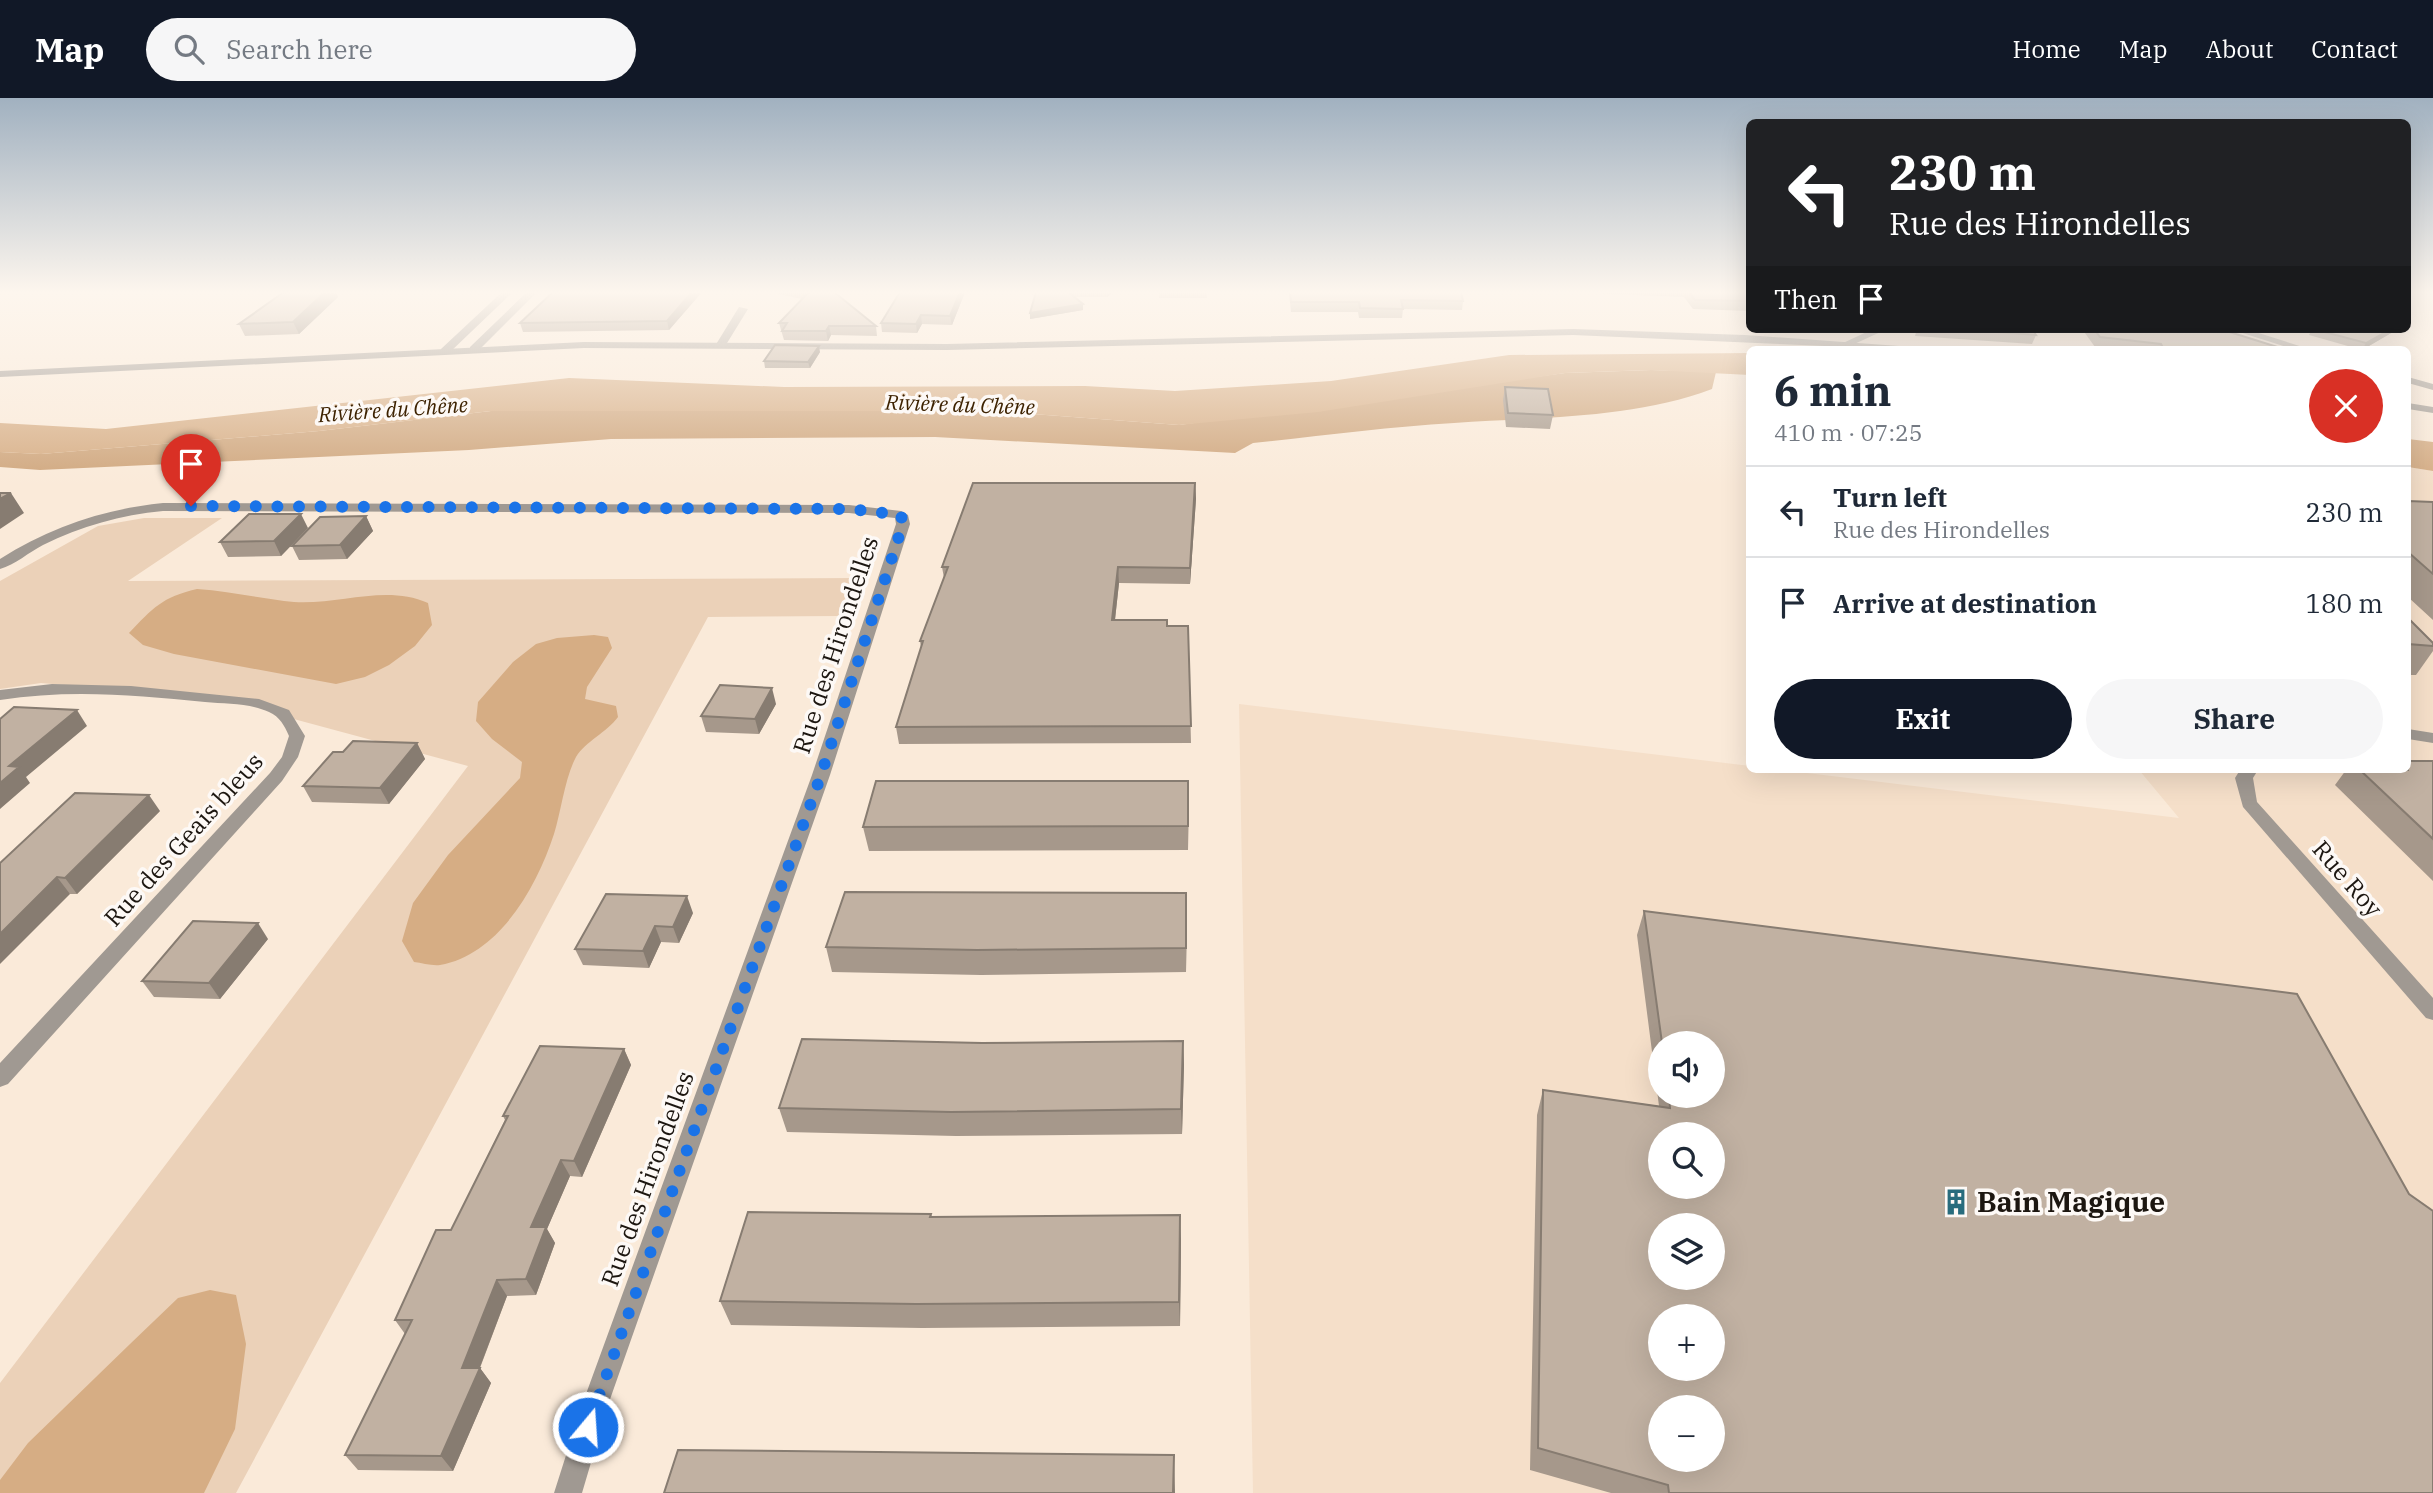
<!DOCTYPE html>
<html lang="en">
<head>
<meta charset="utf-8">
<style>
	:root { --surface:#fff; --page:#f6f6f7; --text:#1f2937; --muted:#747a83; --line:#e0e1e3; --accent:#111827 }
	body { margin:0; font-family:"IBM Plex Serif",serif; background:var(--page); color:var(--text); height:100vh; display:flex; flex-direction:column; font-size:26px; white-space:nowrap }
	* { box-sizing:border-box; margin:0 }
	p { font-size:23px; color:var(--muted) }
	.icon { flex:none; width:38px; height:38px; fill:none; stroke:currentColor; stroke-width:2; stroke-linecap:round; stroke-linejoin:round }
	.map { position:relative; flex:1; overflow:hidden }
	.sheet { position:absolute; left:1746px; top:248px; width:665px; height:427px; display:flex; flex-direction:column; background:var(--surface); border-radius:10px; box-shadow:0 7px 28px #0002 }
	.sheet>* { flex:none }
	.hud { position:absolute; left:1746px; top:21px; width:665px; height:214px; border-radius:10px; box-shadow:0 7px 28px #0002; background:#202124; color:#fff; overflow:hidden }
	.fabs { position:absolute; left:1648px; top:933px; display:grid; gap:14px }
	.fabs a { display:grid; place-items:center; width:77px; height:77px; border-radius:50%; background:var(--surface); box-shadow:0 7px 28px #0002; font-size:35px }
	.pin { position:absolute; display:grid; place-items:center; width:60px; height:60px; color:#fff; margin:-72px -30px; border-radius:50% 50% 50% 0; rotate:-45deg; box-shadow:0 0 7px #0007 }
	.pin .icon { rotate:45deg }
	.me { position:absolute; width:77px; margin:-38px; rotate:18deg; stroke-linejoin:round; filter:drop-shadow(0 0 5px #0008) }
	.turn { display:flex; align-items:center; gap:24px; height:147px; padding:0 28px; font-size:32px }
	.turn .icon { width:91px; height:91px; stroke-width:2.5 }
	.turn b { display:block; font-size:49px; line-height:60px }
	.then { display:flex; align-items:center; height:66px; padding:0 28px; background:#0003; gap:14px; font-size:26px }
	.round { display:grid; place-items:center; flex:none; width:74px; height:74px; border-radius:37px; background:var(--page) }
	.headline { display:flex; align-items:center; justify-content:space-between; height:119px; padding:0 28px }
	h1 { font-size:42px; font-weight:700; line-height:52px }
	.primary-button { display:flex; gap:14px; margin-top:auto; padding:14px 28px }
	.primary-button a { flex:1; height:80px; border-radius:42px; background:var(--accent); color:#fff; font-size:28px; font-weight:700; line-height:80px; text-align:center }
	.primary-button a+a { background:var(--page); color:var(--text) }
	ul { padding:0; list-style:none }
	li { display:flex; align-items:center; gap:21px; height:91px; padding:0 28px; border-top:2px solid var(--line) }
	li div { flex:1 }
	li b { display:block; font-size:26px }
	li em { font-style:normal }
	header { display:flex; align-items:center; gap:42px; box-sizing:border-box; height:98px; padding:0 35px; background:var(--accent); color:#fff }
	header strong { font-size:33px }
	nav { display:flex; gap:38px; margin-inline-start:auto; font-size:24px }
	.search { width:490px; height:63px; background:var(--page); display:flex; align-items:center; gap:18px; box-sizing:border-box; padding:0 24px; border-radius:38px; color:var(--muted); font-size:26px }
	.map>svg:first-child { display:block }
	.built { fill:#f5dfc9; fill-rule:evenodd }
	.green { fill:#ebd1b8 }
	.forest { fill:#cfa67d }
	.water { fill:#d6ad84 }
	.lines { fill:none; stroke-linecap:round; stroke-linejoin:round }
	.minor { fill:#a09992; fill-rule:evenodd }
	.tertiary { fill:#a09992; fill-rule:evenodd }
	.wall { fill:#a6988b; fill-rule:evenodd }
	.shaded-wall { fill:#877c71 }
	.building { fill:#c1b1a2; stroke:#877c71; stroke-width:2; fill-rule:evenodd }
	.route { stroke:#1a73e8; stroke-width:12; stroke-dasharray:0 21.6 }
	.labels { text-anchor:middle; stroke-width:7; stroke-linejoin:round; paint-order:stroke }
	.far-water-label { font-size:21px; font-style:italic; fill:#3d2200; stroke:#fdf9f6 }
	.street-label { font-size:24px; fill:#1c1610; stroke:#fdf9f6 }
	.near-poi-label { font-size:28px; font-weight:bold; fill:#1c1610; stroke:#fdf9f6; text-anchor:start }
</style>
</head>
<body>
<header>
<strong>Map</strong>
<div class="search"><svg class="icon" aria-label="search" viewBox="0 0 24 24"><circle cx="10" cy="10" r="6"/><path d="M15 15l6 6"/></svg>Search here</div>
<nav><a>Home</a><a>Map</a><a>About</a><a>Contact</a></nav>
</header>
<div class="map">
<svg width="2433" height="1395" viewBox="0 0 2433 1395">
	<rect width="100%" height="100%" fill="#faead9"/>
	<path class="built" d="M2408,369L2433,373V1395H1253L1239,606L1750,668V672H1782L2179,720L2139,672H2408ZM1661,945H1713V998H1661ZM1661,1036H1713V1088H1661ZM1661,1127H1713V1180H1661ZM1661,1218H1713V1270H1661ZM1661,1309H1713V1362H1661Z"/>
	<path class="green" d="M144,420H222L128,483L856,480L839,518L708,519L236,1395H0V1285L468,668L290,620L273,610L170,596L41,585L0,591V483L98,428Z"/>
	<path class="forest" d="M1651,272L1716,274L1712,291C1632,321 1539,319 1454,325C1387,329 1320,338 1253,345L1235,355L935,339L611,341L469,352L40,372L0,369V354L41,356L319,333L491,313H994L1179,327L1565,275Z"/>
	<path class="water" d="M1750,255V277L1651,272L1565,275L1318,314L1179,327L994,313H491L319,333L41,356L0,354V325L106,331L569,280L784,289L1085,288L1175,293L1331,283L1509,257Z
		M2408,341L2433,344V373L2408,369Z
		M197,491C230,493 262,501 294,504C339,507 386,486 428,505L432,527L415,548L389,567L365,579L336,586L174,556L143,547L129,535C153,510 162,499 197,491Z
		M594,537L608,539L612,550L587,589L585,601L616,608L618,619C607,634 585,644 576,659C565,679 561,714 554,736C537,788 500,856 440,867C432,868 422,865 414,864L402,843L413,805L448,757L520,680L522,664L492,641L476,623L478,604L513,564L536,546L557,540Z
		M210,1192L236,1197L246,1246L235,1331L204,1395H0V1382L28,1345L130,1246L178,1200Z"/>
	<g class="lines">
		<path class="minor" d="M502,194H513L449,255H441V251Z
			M527,194H537L478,253H470V249Z
			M739,209L748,211L724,250H716L715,248Z
			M1873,231H1887L1850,248L1841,246Z
			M2230,231H2246L2312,252H2296Z
			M2408,279L2433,286V292L2408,285Z
			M163,405L849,407L901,413L908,417L910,426L830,677L608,1307L582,1395H554L582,1307L812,677L896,426L895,420L849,415L163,413C121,417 81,428 43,447C29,454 15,467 0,471V461C50,429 104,411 163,405Z
			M52,586L131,588L259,601L289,612L305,638L298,659L282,683L8,986L0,989V965L270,675L282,659L289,638C284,627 280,619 269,614C250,605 226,606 205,604C136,597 69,591 0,602V592Z
			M2408,631L2433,635V645L2408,641Z
			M2240,672H2258L2253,680L2257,704L2433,900V922L2426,920L2243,709L2235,680Z"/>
		<path class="tertiary" d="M1573,231L1745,237L1913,249L1918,252L1573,237L947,252L584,250L0,279V273L584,244L947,246Z
			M2408,305L2433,309V315L2408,311Z"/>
	</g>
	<path class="wall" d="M702,194L669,232L523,234L520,225Z
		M770,194H834L876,228L877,238L831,237L828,243L784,242L779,225L802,201Z
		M965,194L952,227L922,226L917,235L882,234L881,225Z
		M1036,194H1113L1107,199H1074L1083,212L1030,221V215Z
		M1159,194H1207V200H1159Z
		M1289,194H1461L1463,203L1462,212L1403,211L1402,220H1359L1358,214H1291Z
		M1560,194H1750V213L1693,211L1684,199Z
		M338,199L299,236L245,238L239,226Z
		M1917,231H2032L2036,237L2032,246L1915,238Z
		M2082,231H2220L2287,252H2119L2095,249Z
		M2312,231H2398L2362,252L2309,237Z
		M820,254L810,270H765L764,263Z
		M1505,289L1553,317L1550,331L1506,329L1503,302Z
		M1195,385L1196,401L1190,486L1119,485L1115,522L1168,528H1188L1191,645L899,646L896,629L921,549L920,543L944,480L942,469Z
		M2408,403L2433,404V522L2408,499Z
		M366,418L373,433L347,461L299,462L292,448Z
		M308,430L281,458L228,459L220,444Z
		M2408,520L2433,545V553L2416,577H2408Z
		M776,606L759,636L706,634L701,618Z
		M417,645L425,661L389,706L312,704L303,688L343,654Z
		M2433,663V783L2335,687L2346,672H2408Z
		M1189,706L1188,752L869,753L863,729Z
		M160,713L77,796H70L0,765Z
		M1186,795V874L981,877L832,874L826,849Z
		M1644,813L2433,1395H1611L1530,1372L1537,1017L1543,992L1659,1008L1637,837ZM1661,945H1713V998H1661Z
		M693,815L679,845L661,844L649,870L583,867L575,851Z
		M268,841L220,901L154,899L142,883Z
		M1183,943L1184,967L1182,1036L956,1038L787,1034L779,1010L982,945Z
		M624,951L631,967L582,1079L570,1078L547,1131L555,1145L536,1197L507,1198L480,1270L491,1285L453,1373L358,1372L345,1357L405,1236L395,1222L451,1132L505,1022L503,1018Z
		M931,1116L932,1119L1181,1141L1180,1228L922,1230L731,1227L720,1203Z"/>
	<path class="shaded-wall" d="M325,194H336L338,199L299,236L293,224Z
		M692,194H702L669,232L667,223Z
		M960,194H965L952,227L950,218Z
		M1107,194H1113L1107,199Z
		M1083,206V212L1030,221V215Z
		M921,217L922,226L917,235L916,226Z
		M829,228L831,237L828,243L826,233Z
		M2391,231H2398L2362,252L2366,245Z
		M819,248L820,254L810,270L808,264Z
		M1195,385L1196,401L1190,486V470Z
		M11,395L24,415L0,431V401Z
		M301,416L308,430L281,458L274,443Z
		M366,418L373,433L347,461L340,447Z
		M1118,469L1119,485L1113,539L1112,522Z
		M772,590L776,606L759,636L755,621Z
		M77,612L87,628L26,679L30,685L0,711V685L9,668Z
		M417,645L425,661L389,706L380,690Z
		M149,697L160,713L77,796L65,780Z
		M57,779L70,796L0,866V836Z
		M1186,795L1187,819L1186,874Z
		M687,798L693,815L679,845L673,829Z
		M258,825L268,841L220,901L209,885Z
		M655,828L661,844L649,870L643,853Z
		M1183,943L1184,967L1182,1036L1181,1011Z
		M624,951L631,967L582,1079L574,1063Z
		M561,1062L570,1078L547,1131L555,1145L536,1197L526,1181L531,1129Z
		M1180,1117L1181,1141L1180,1228L1179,1204Z
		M497,1182L507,1198L475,1282L480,1270L491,1285L453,1373L441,1358L462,1270Z
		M1174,1357L1175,1395H1173Z"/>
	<path class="building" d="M284,194H325L293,224L239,226Z
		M553,194H692L667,223L520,225Z
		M809,194H834L876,228H829L826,233H782L787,225H779Z
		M900,194H960L950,218L921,217L916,226L881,225Z
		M1036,194H1068L1083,206L1030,215Z
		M1290,194H1461L1463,203L1401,202L1403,211L1360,210L1359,204H1291Z
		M1689,194H1750V203L1695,202Z
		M1956,231H2032L2036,237Z
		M2094,231H2220L2287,252H2164L2161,246L2100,239Z
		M2313,231H2391L2366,245Z
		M775,247L819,248L808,264L764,263Z
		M1505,289L1548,291L1553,317L1508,315Z
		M973,385H1195L1190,470L1118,469L1112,522H1167V528H1188L1191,628L896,629L923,543H920L948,469H942Z
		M0,395H11L0,401Z
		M2408,403L2433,404V476L2408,454Z
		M249,416H301L274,443L220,444Z
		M366,418L340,447L292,448L320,419Z
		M2408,520L2433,545V548L2408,546Z
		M720,587L772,590L755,621L701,618Z
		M14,609L77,612L9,668L19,669L0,685V621Z
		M353,643L417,645L380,690L303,688L333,654H343Z
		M2408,663H2433V741L2360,672H2408Z
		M876,683H1188V728L863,729Z
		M75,695L149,697L65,780L57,779L0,836V765Z
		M845,794L1186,795V850L977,852L826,849Z
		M606,796L687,798L673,829L655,828L643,853L575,851Z
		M1644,813L2297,896L2409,1096L2433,1113V1395H1669L1668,1387L1538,1350L1543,992L1670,1010L1669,998H1713V945H1662ZM1661,1036H1713V1088H1661ZM1661,1127H1713V1180H1661ZM1661,1218H1713V1270H1661ZM1661,1309H1713V1362H1661Z
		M193,823L258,825L209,885L142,883Z
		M802,941L982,945L1183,943L1181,1011L951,1014L779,1010Z
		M540,948L624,951L574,1063L561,1062L531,1129H546L526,1181L497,1182L462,1270H480L441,1358L345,1357L412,1222H395L436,1132H451L508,1018H503Z
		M748,1114L931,1116L930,1119L1180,1117L1179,1204L916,1206L720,1203Z
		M678,1352L1174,1357L1173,1395H664Z"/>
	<linearGradient id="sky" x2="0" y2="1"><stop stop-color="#a1b1c0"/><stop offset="0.5" stop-color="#fdf6ee"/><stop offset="1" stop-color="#fdf6ee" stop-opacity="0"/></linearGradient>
	<rect width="2433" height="389" fill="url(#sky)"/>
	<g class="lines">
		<path class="route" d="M191,408L849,411L901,417L903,426L821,677L588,1329"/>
	</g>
	<defs>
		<g id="building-bare" transform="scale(2.1)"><path d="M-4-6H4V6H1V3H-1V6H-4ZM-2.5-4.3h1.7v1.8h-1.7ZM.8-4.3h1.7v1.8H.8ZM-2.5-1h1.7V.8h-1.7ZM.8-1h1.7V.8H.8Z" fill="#286c7d" stroke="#fdf9f6" stroke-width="2.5" paint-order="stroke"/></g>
	</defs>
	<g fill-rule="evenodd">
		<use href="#building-bare" x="1956" y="1104"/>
	</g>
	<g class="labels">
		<g class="far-water-label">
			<text transform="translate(960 307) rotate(2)" y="7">Rivière du Chêne</text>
			<text transform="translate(393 312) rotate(-4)" y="7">Rivière du Chêne</text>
		</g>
		<g class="street-label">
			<text transform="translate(836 547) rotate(-72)" y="8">Rue des Hirondelles</text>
			<text transform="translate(184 742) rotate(-48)" y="8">Rue des Geais bleus</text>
			<text transform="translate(2347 781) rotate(49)" y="8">Rue Roy</text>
			<text transform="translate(648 1081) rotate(-70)" y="8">Rue des Hirondelles</text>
		</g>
		<g class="near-poi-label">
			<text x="1977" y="1114">Bain Magique</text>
		</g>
	</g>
</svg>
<div class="fabs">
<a><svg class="icon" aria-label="sound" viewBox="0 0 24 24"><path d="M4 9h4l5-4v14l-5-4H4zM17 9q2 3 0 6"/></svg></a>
<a><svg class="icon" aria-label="search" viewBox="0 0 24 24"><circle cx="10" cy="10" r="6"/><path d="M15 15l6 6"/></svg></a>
<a><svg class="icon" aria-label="layers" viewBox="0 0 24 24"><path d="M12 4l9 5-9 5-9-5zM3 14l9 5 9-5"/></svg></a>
<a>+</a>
<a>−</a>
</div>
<div class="pin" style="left:191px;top:408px;background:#d93025"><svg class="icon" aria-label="arrive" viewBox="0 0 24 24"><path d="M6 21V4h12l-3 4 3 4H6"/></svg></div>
<svg class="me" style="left:588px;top:1329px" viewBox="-20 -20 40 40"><circle r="17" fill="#1a73e8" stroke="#fff" stroke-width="3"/><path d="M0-11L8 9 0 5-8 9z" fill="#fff"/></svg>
<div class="hud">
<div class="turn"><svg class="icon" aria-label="left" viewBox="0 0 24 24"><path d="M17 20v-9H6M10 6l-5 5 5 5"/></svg><div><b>230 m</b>Rue des Hirondelles</div></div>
<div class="then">Then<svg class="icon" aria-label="arrive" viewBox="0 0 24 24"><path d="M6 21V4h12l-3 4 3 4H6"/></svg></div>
</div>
<section class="sheet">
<div class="headline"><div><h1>6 min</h1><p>410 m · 07:25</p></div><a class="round" style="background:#d93025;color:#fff"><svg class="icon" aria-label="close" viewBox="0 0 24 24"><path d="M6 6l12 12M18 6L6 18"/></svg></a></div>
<ul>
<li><svg class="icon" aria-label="left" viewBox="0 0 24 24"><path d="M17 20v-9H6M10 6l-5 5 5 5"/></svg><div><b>Turn left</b><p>Rue des Hirondelles</p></div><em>230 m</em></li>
<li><svg class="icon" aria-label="arrive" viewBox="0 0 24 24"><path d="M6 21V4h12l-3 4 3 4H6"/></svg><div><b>Arrive at destination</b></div><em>180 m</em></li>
</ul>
<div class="primary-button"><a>Exit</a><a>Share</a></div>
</section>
</div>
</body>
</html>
